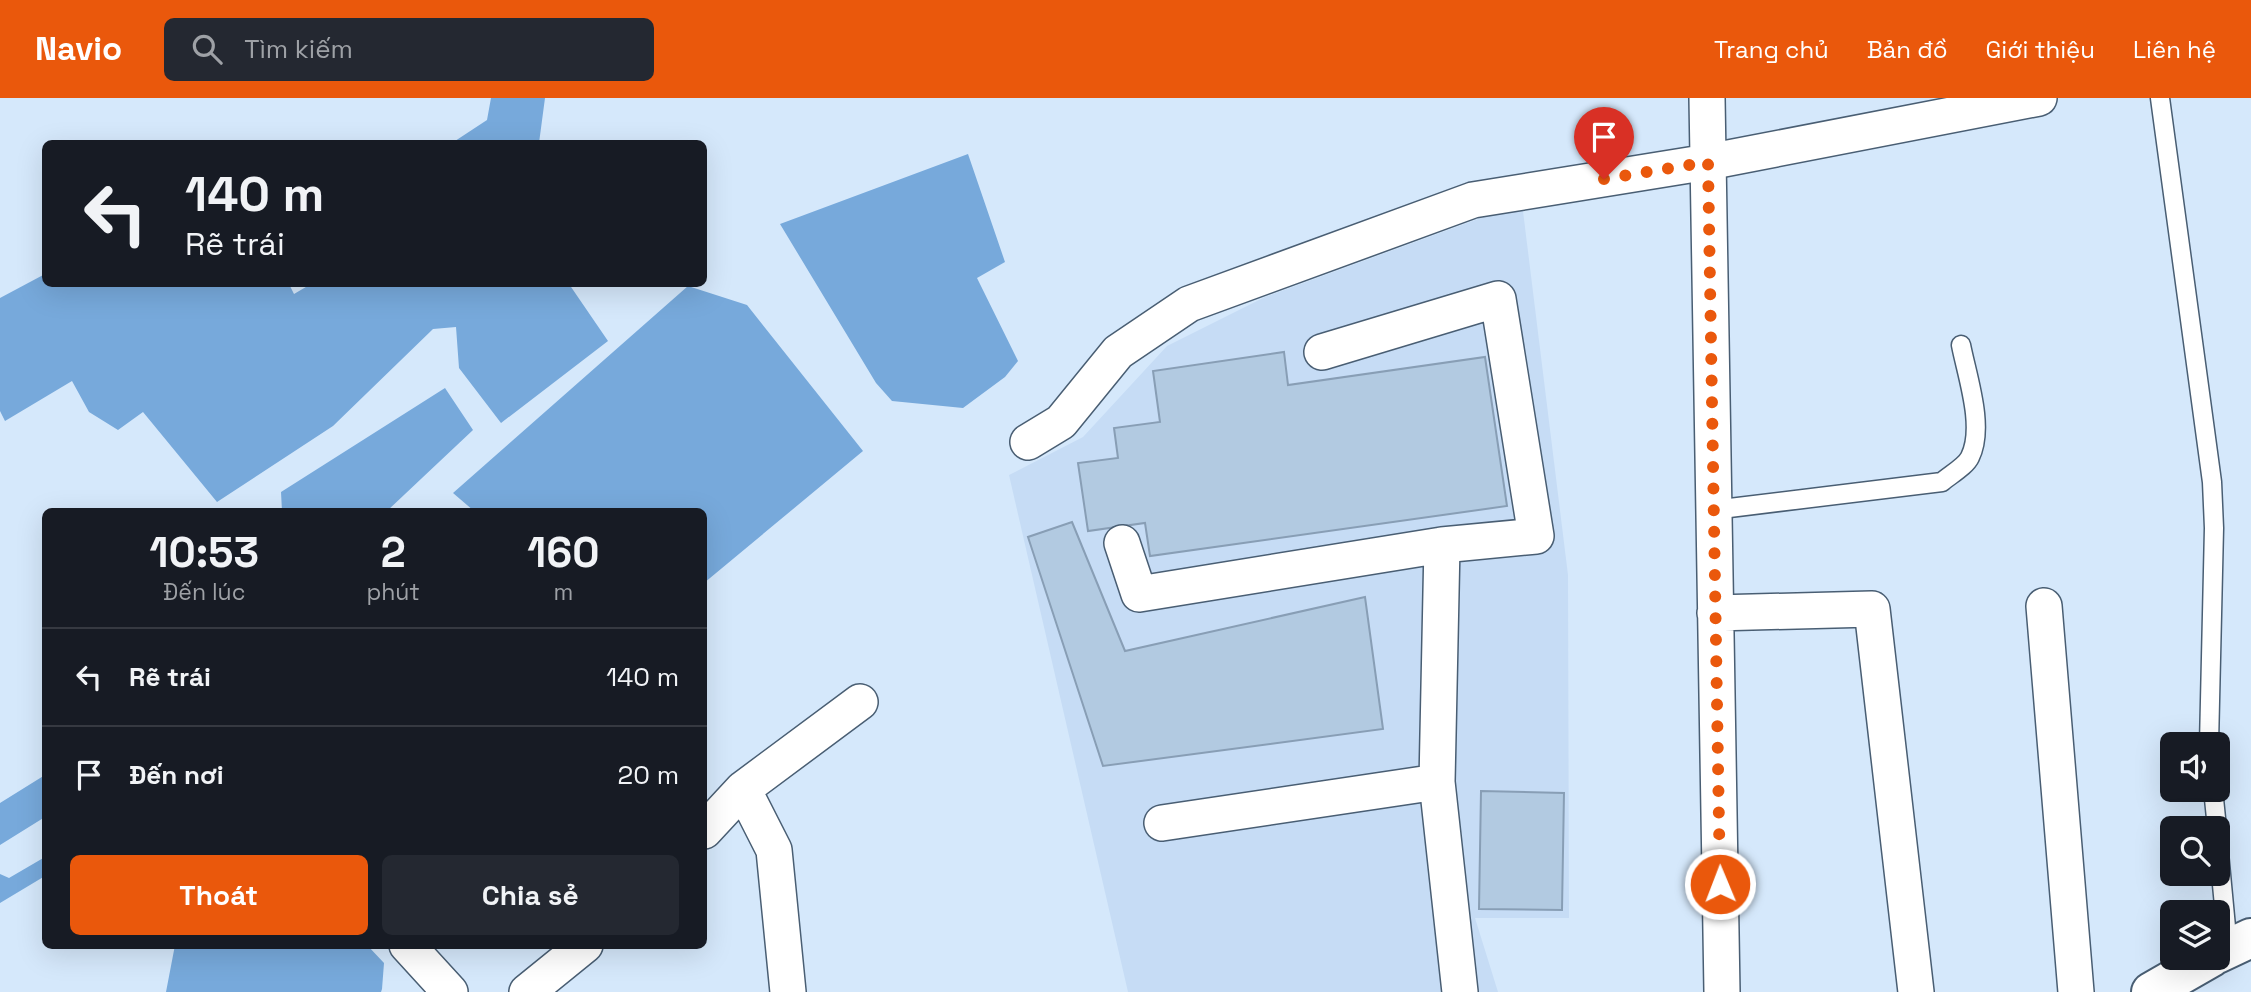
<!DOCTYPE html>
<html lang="vi">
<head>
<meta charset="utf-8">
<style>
	:root { --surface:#171b24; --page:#242831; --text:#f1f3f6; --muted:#9ea1a6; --line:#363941; --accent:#ea580c }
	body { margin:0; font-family:"Space Grotesk",sans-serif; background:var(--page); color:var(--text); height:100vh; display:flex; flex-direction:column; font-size:26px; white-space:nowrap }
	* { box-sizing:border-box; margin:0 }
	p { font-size:23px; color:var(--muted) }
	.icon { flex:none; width:38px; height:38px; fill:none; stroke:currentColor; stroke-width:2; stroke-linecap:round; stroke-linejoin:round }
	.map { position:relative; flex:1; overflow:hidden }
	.panel { position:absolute; left:42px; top:410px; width:665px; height:441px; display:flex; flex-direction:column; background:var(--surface); border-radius:10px; box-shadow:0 7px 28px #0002 }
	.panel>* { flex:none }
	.hud { position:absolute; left:42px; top:42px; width:665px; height:147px; border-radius:10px; box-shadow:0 7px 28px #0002; background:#171b24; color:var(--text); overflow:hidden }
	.fabs { position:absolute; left:2160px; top:634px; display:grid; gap:14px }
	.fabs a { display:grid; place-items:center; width:70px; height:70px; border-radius:10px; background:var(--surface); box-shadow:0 7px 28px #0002; font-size:35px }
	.pin { position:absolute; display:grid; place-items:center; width:60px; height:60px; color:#fff; margin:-72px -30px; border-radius:50% 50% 50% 0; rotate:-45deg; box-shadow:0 0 7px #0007 }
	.pin .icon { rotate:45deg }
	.me { position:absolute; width:77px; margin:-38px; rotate:359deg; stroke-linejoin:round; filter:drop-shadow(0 0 5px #0008) }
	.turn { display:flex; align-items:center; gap:24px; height:147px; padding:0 28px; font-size:32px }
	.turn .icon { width:91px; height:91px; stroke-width:2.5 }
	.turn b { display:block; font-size:49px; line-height:60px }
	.eta { display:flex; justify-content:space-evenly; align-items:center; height:119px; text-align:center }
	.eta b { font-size:42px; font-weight:800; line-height:49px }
	.action { display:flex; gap:14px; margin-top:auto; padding:14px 28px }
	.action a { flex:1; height:80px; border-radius:10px; background:var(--accent); color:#fff; font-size:28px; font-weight:800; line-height:80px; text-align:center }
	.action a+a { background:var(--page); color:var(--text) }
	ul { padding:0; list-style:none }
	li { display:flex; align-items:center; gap:21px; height:98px; padding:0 28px; border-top:2px solid var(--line) }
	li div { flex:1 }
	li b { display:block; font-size:26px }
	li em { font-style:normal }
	header { display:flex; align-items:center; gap:42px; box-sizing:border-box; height:98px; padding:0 35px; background:var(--accent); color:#fff }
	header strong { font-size:33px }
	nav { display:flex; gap:38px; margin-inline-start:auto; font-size:24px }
	.search { width:490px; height:63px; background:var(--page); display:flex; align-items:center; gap:18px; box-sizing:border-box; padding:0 24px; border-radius:10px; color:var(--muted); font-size:26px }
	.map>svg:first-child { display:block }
	.built { fill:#c6dcf5 }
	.water { fill:#77a9db }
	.building { fill:#b2cae1; stroke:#889eb5; stroke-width:2 }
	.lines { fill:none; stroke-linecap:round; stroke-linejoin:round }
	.lane-casing { stroke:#495e73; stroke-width:21 }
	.street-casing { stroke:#495e73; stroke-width:38 }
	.primary-casing { stroke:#495e73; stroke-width:42 }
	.lane { stroke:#fff; stroke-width:18 }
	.street { stroke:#fff; stroke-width:35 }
	.primary { stroke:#fff; stroke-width:38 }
	.route { stroke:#ea580c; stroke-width:12; stroke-dasharray:0 21.6 }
</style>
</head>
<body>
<header>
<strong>Navio</strong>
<div class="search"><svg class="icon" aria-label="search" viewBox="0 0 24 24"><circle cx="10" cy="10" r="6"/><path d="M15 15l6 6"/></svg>Tìm kiếm</div>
<nav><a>Trang chủ</a><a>Bản đồ</a><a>Giới thiệu</a><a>Liên hệ</a></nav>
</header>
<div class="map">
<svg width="2251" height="894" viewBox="0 0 2251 894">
	<rect width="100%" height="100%" fill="#d5e8fb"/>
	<path class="built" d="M1522,105L1568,477L1569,820H1475L1498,894H1128L1009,377L1083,339L1167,248L1265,199Z"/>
	<path class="water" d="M491,0H545L539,45H452L487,22Z
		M968,56L1005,164L977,180L1018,263L1005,279L963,310L892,303L876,285L780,126Z
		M45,176L46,186H289L294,196L311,186H569L608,243L501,325L459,270L456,229L433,231L333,328L217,404L143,314L118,332L89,314L72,283L5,323L0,313V200Z
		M688,188L747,207L863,353L704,485V413H474L453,395Z
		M445,290L473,332L387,413H282L281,394Z
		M45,677V719L0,747V705Z
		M45,759V778L0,805V776L9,780Z
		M175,847H367L384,865L382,891L381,894H166Z"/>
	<path class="building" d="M1284,254L1288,287L1485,259L1507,408L1150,458L1145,425L1088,433L1078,365L1118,360L1114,330L1160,324L1153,273Z
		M1072,424L1125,553L1365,499L1383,631L1103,668L1028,439Z
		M1481,693L1564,695L1562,812L1479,811Z"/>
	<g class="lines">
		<g class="lane-casing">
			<path id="lane" d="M2160,0L2212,384L2214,430L2209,646
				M1713,412L1942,384C1950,377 1966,368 1970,359C1985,329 1967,278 1961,247
				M2213,691L2217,730
				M2217,734L2228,850"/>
		</g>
		<g class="street-casing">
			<path id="street" d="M1707,0L1722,894
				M1322,254L1498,201L1536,438L1442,447L1437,684L1460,894
				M1028,344L1061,324L1118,254L1189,206L1473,102L1708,64L2039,0
				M1122,445L1139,496L1442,447
				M2044,508L2076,894
				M1715,515L1872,511L1916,894
				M1162,725L1437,684
				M704,733L743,691
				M407,847L450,894
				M527,894L585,847
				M788,894L774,752L743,691L860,604"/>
		</g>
		<g class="primary-casing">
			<path id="primary" d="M2217,856L2251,840
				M2151,894L2212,859"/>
		</g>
		<use href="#lane" class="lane"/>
		<use href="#street" class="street"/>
		<use href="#primary" class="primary"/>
	</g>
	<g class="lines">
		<path class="route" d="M1604,81L1708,64L1720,786"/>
	</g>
</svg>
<div class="fabs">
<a><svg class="icon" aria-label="sound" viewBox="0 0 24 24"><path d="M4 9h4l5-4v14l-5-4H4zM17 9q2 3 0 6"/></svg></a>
<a><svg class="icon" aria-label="search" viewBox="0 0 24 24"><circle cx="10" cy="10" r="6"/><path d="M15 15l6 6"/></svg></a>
<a><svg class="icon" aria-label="layers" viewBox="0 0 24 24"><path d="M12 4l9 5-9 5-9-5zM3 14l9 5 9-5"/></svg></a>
</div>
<div class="pin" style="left:1604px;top:81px;background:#d93025"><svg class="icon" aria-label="arrive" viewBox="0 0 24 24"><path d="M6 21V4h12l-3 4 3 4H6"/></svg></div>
<svg class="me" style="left:1720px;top:786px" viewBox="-20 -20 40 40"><circle r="17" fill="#ea580c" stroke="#fff" stroke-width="3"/><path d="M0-11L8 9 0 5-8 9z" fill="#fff"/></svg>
<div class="hud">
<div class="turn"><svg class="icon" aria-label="left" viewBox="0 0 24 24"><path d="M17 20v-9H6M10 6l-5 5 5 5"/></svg><div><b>140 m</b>Rẽ trái</div></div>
</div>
<section class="panel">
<div class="eta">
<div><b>10:53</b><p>Đến lúc</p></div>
<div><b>2</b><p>phút</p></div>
<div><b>160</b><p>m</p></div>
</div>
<ul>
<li><svg class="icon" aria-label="left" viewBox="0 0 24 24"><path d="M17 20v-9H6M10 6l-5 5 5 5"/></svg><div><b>Rẽ trái</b></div><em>140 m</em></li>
<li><svg class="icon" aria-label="arrive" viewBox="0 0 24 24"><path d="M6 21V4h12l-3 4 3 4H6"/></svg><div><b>Đến nơi</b></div><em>20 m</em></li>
</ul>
<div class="action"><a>Thoát</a><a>Chia sẻ</a></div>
</section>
</div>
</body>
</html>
